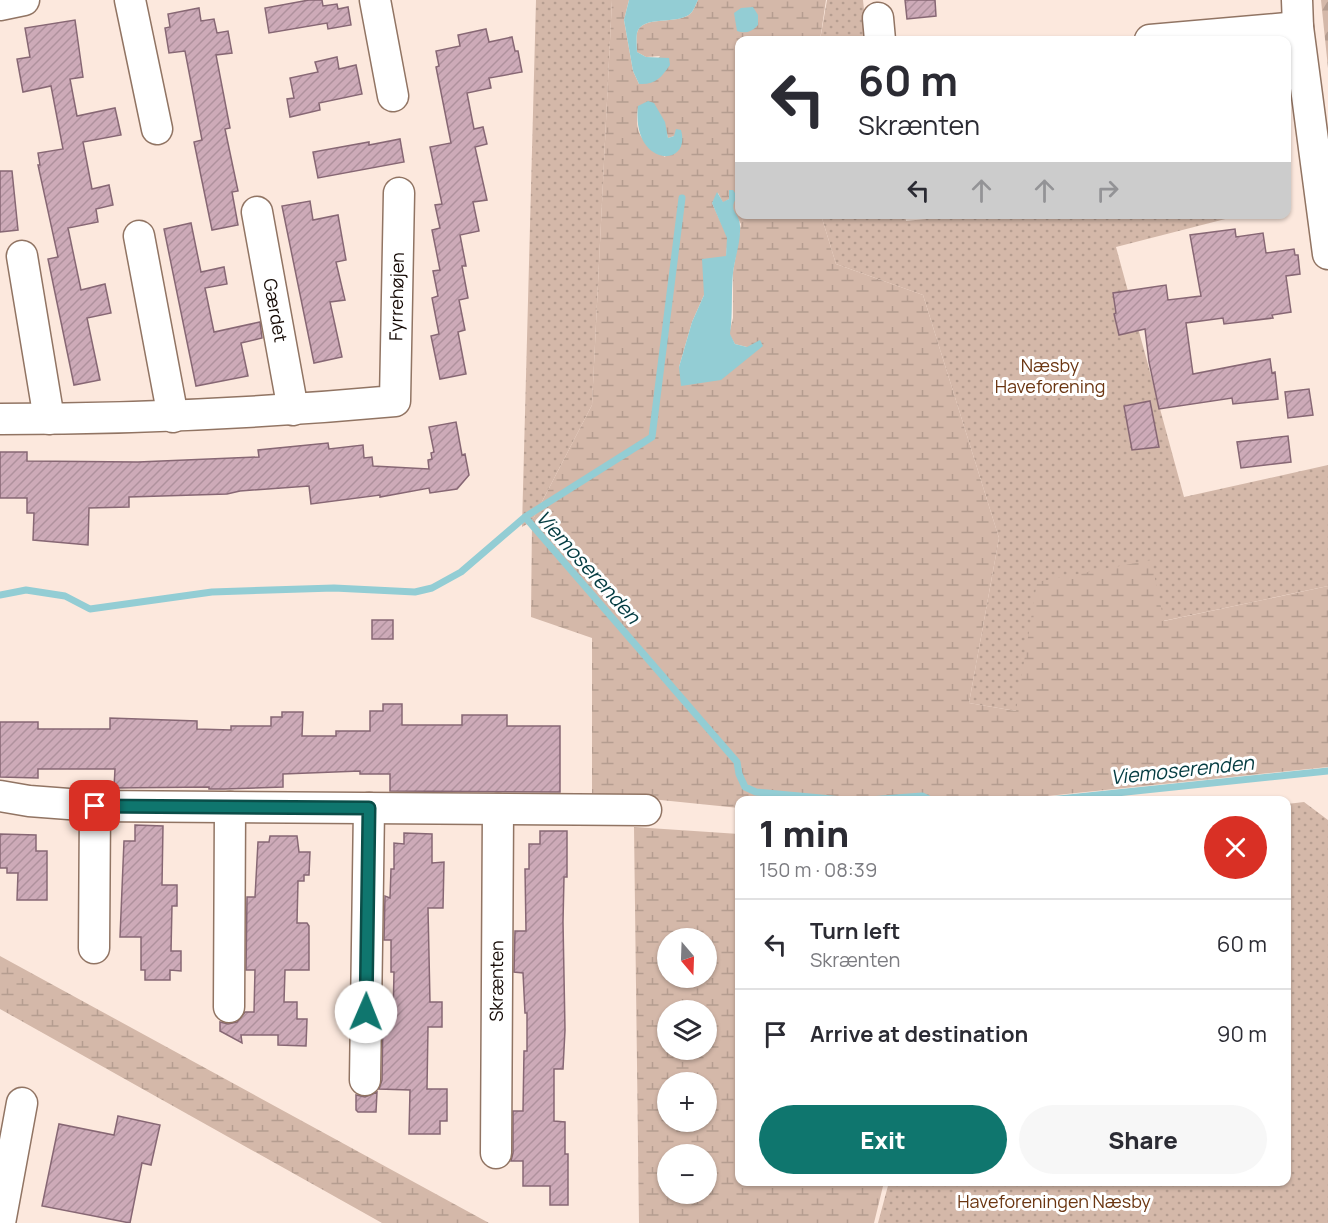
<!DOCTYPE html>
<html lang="en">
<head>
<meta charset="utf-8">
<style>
	:root { --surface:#fff; --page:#f7f7f7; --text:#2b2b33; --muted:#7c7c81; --line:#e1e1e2; --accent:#0f766e }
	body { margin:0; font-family:Manrope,sans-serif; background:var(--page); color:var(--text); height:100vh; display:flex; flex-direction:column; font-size:22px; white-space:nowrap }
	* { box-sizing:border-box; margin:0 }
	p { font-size:20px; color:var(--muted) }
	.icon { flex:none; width:33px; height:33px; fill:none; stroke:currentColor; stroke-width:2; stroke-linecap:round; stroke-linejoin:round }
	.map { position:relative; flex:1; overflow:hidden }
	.panel { position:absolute; left:735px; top:796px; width:556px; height:390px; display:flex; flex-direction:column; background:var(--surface); border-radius:12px; box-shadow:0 2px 4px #0004 }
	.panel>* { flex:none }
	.hud { position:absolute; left:735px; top:36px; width:556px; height:183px; border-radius:12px; box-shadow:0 2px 4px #0004; background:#fff; color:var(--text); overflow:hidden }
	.needle { width:39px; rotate:161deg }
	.controls { position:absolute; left:657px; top:928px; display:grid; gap:12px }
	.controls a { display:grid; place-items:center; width:60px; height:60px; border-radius:50%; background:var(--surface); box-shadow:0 2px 4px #0004; font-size:30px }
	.pin { position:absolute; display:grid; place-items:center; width:51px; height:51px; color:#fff; margin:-26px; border-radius:12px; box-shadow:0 3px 9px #0006 }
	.me { position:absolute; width:66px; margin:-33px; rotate:1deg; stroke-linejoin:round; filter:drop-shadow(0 0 4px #0008) }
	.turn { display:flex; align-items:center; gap:21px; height:126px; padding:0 24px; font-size:27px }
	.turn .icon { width:78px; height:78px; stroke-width:2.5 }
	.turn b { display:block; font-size:42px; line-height:51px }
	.lanes { display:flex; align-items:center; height:57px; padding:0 24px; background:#0003; justify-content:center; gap:30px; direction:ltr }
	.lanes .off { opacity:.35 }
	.round { display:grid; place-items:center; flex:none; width:63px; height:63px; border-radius:32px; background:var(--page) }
	.overview { display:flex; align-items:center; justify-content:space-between; height:102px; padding:0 24px }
	h1 { font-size:36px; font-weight:800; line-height:45px }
	.cta { display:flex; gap:12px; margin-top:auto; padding:12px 24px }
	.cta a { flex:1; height:69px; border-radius:36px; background:var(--accent); color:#fff; font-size:24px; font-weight:800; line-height:69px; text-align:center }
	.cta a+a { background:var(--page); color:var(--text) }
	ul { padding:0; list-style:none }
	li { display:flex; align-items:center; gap:18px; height:90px; padding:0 24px; border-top:2px solid var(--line) }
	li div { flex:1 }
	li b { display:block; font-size:22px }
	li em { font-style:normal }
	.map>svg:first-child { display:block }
	.green { fill:url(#green-dots) }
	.forest { fill:url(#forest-firs) }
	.wetland { fill:url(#wetland-marsh); fill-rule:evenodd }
	.water { fill:#93cdd4 }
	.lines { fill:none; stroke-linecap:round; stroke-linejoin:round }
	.stream { stroke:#93cdd4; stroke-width:7 }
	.building { fill:url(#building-hatch); stroke:#876774; stroke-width:1.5 }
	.minor-casing { stroke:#917463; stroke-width:33 }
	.minor { stroke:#fff; stroke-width:30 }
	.route-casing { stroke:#0a4d48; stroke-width:15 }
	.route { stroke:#0f766e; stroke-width:10 }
	.labels { text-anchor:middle; stroke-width:6; stroke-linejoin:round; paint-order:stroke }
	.street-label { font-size:18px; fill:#150a05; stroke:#fff }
	.park-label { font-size:18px; fill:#6b3612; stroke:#fff }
	.water-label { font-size:20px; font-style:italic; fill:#043c42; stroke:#fff }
</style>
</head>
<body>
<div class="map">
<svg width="1328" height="1223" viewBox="0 0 1328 1223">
	<defs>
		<pattern id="green-dots" width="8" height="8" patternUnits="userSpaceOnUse" patternTransform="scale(1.5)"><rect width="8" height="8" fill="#d4b8a9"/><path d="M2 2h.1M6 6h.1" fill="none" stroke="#b59d90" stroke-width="1.8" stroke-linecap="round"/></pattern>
		<pattern id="forest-firs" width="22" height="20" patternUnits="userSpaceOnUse" patternTransform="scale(1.5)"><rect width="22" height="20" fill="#d4b8a9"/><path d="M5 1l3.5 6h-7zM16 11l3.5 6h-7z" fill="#b59d90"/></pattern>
		<pattern id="wetland-marsh" width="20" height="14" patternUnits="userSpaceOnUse" patternTransform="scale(1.5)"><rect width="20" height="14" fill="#d4b8a9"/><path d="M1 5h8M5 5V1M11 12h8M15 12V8" fill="none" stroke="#b59d90"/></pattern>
		<pattern id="building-hatch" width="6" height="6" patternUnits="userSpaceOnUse" patternTransform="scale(1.5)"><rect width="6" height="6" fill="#cdaab8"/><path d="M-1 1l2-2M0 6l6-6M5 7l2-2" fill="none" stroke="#af919d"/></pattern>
	</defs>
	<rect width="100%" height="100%" fill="#fce8dd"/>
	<path class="green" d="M536,0H612L592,405L532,521L522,527Z
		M827,0H863L867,40H820Z
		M976,214L1241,215L1116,247L1184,497L1328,465V586L1163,621L1016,711L969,703L999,538L923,295L836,264L821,215H905L906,221Z
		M1304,802L1328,820V1223H878L889,1182H1287V804Z"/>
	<path class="forest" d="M1321,0H1328V68Z"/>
	<path class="wetland" d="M612,0H629L624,20L633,71L639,84L660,56L646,57L637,52C637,46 636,39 637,33C642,14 678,26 691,13C694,10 696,4 698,0H826L820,40H740V214L821,215L836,264L923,295L999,538L969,703L1016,711L1037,582L1151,560L1164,621L1328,586V767L1000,801H740L739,808L592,793V638L531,617L532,521L592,405ZM638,106L667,134L668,138L674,136L665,157C642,140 634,137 638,106ZM718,193L723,203L729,199L733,203L732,209L741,224L733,272V318L729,334L735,344L747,347L679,367L692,322L704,295L726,256L728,238L712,203Z
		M634,827L739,834L740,1182H884L874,1223H639ZM668,939H706V978H668ZM668,1011H706V1050H668ZM668,1083H706V1122H668ZM668,1155H706V1194H668Z
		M0,956L489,1223H382L0,1009Z"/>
	<path class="water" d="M629,0H698C696,4 694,10 691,13C678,26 642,14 637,33C636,39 637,47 637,52L646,57L669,58L670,65C661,78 655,85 639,84L633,71L624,20Z
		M753,7L758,15V25C752,32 745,34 737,31L734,13L741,8Z
		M648,101L654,103L665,122L668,138L674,136L676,129L681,130C692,169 631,167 638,106Z
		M729,190H733L737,196C727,213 740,212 740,226C741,241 735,257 733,273C731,293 733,314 730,334L735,344L747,347L760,340L763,346L721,380L681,386L679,367L692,322L704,295L702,259L726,256L727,238L712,203L717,192L723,202L729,199Z"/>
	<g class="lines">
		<path class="stream" d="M525,517L652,437L682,198
			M0,595L26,590L65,596L90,609L212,592L334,588L415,592L432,588L461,572L525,517L737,762L739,774L745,787L756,792L853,801
			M856,801L922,796L933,801
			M1040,801L1328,771"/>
	</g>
	<path class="building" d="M309,0H322L323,6L337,4L338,9L348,7L351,25L328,29L327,23L269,33L265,8Z
		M905,0H935L936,16L907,19Z
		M199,8L201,21L214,19L217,33L228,31L232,53L216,55L230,128L225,129L238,191L232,192L238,225L212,230L194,142L202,140L185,51L169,53L165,28L170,27L168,14Z
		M75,20L83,77L70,79L77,116L115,108L121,135L83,142L92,189L109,185L113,205L96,209L98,222L68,228L81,290L105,284L111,313L87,318L100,380L74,385L48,259L58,257L38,165H40L38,153L63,149L51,86L23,92L17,59L30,57L25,28Z
		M486,29L489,42L512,37L515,51H518L522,72L489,78L491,88L467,93L474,129L483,127L487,144L475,147L487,200L473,202L479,231L460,235L466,266H462L468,298L459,300L465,330L458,332L466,374L440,379L431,336L439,334L432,298L438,296L433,271L440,270L432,230L440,228L435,205L442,204L430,147L451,143L436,67L439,66L436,51L460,46L458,35Z
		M337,57L339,69L356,65L362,94L319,103L320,110L290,117L287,99L294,98L290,78L318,72L315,62Z
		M400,139L404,162L318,178L313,152L369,142V145Z
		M0,171H12L18,230L0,232Z
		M310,201L313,220L338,215L346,260L336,262L345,300L330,302L342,357L314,363L282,206Z
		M191,223L201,272L224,267L227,284L205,288L214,332L260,322L262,338L241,343L248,376L196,386L164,229Z
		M1235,229L1236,237L1263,233L1266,253L1294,249L1295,255H1298L1300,274L1286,276L1291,312L1272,315L1273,318L1224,324L1223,318L1186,323L1193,374L1270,359L1272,373L1275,372L1278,399L1233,404L1232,398L1159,409L1149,362L1145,329L1119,335L1114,314L1116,313L1113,293L1166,285L1168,300L1201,296L1190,235Z
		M1309,389L1313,415L1288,418L1285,392Z
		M1150,401L1159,447L1132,450L1124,406Z
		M456,422L462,455L465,454L469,475L457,489L430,493L429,488L380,497V495L311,504L309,486L240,491L227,494L129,497V507L89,508L88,545L33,540L34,513H27V498H0V452H27V461L138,462L259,457L258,450L328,443L329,449L363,445L364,458L372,457L373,466L429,469L428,460L432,459L431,453L434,452L429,427Z
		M1288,436L1291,462L1241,468L1237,442Z
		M372,620H393V639H372Z
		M383,704H402V725H462V715H507V726H560V792L390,791V774H360V771L283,774V787L224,789H209V787L114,788L115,769H38V778L0,777V722H38V729H110V718L197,721V729L231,730V726H271V717H282V712H303L302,736H336V731H370V711H383Z
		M135,825L163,826L162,885H177V906H172L171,951H181V971L170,970V980H145V970H141V937H120L124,841H135Z
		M540,831H567V877H564L563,922L565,1030L563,1069H554V1121L565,1122V1154H568V1205H550V1186H523V1161H511L513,1153V1111H523L524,1051H527V1013H525L523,973L514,972L515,931H526L525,869H529V844H540Z
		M404,833L432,834V863L444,862L443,908H428L430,1002H442V1027H428L427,1089H447V1121H440V1134H409L410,1090L379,1089L382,1080L383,1017H393L394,972H391V940H384L385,896L390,898L391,869H394V843L404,844Z
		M0,834L36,835V851H47V900H17L18,873H7V868H0Z
		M270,836H297L299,852H310L309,875H304V881H298L297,923H307L309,926V970H285L284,1002H297V1019H307L306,1046L278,1045V1035H241L242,1043L220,1031V1022L228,1024L237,1022L245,1012H254L255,970H246L247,897H255L258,842H269Z
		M377,1092L376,1112H358L356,1110V1095L365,1097Z
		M118,1116L160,1125L151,1165L142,1163L130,1223L42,1206L59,1124L114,1135Z"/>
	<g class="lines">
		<g class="minor-casing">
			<g id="minor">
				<path d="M130,0L157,129"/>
				<path d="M375,0L393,96"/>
				<path d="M1297,0L1298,27L1328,254"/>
				<path d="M0,5L24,0"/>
				<path d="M878,18L880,40"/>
				<path d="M1150,40L1298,27"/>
				<path id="s1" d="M257,212L293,410"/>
				<path d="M139,236L173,417"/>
				<path d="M22,256L49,419"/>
				<path id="s2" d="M0,419C132,419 264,413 395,401L399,193"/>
				<path d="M0,796L29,801L95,806L646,810"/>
				<path d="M94,948L95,806"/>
				<path d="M229,1007L230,807"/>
				<path d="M365,1080L369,808"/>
				<path id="s3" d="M496,1153L498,809"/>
				<path d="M0,1223L22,1103"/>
			</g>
		</g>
		<use href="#minor" class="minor"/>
	</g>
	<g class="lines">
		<g class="route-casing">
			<path id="route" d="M95,806L369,808L366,1012"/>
		</g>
		<use href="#route" class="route"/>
	</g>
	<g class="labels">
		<g class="street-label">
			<text dy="6" stroke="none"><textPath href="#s2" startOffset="500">Fyrrehøjen</textPath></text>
			<text dy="6" stroke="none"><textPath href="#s1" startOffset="100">Gærdet</textPath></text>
			<text dy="6" stroke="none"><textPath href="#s3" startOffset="172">Skrænten</textPath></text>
		</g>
		<g class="park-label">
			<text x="1050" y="372">Næsby<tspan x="1050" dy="21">Haveforening</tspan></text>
			<text x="1054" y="1208">Haveforeningen Næsby</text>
		</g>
		<g class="water-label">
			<text transform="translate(588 567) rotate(48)" y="7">Viemoserenden</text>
			<text transform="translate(1182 770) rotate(-6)" y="7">Viemoserenden</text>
		</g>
	</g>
</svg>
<div class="controls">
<a><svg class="needle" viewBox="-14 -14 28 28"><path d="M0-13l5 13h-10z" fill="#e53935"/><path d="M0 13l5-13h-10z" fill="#7c7c81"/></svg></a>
<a><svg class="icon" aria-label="layers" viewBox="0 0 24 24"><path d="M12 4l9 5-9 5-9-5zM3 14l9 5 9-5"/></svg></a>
<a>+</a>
<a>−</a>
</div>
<div class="pin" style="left:95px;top:806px;background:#d93025"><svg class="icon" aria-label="arrive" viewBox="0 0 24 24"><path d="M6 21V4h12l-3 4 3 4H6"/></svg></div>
<svg class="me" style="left:366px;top:1012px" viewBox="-20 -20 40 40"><circle r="19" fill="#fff"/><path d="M0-13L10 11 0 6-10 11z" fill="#0f766e"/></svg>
<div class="hud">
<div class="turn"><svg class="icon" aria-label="left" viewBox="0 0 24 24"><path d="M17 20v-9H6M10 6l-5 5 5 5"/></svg><div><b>60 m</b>Skrænten</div></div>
<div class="lanes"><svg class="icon" aria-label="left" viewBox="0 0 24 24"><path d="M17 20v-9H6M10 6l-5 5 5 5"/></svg><svg class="icon off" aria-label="ahead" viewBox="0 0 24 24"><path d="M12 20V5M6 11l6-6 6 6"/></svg><svg class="icon off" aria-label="ahead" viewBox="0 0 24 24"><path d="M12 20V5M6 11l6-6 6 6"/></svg><svg class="icon off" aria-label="right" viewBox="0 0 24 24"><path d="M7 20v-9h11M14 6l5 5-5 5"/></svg></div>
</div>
<section class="panel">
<div class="overview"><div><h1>1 min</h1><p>150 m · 08:39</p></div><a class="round" style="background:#d93025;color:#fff"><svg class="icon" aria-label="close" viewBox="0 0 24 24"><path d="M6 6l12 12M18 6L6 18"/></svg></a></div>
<ul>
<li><svg class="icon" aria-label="left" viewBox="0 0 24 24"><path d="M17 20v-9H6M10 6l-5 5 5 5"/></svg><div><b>Turn left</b><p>Skrænten</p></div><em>60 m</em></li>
<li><svg class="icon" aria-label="arrive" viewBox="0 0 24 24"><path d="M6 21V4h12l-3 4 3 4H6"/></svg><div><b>Arrive at destination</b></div><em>90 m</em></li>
</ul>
<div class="cta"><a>Exit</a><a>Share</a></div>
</section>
</div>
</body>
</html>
